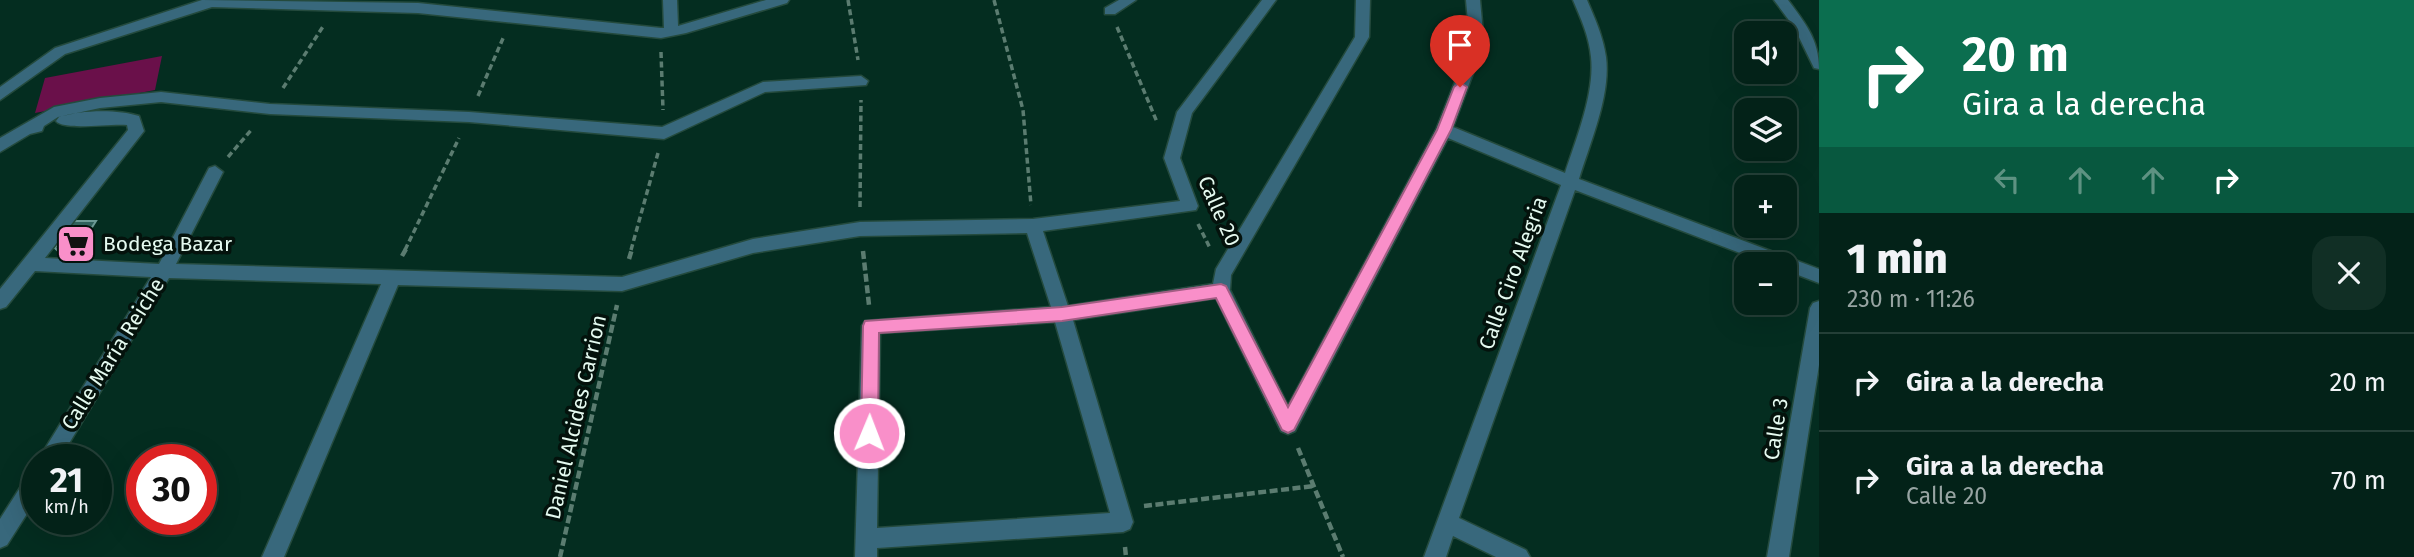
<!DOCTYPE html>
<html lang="es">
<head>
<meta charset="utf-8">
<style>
	:root { --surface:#032218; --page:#112f25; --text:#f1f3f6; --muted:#97a4a2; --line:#243f37 }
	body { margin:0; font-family:"Fira Sans",sans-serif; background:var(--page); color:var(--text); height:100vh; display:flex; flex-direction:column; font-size:26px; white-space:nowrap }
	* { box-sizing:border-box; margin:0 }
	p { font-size:23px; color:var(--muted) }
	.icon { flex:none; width:38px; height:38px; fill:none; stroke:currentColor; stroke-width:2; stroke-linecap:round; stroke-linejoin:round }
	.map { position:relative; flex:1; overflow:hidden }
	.drawer { display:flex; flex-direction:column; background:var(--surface); width:595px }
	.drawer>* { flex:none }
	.banner { background:#0b6e4f; color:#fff; overflow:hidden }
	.controls { position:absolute; left:1734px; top:21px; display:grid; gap:14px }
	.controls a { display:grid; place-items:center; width:63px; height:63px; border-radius:14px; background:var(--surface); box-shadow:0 7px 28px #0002,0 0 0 2px var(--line); font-size:35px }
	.speed { position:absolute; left:21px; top:444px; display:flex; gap:14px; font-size:35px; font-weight:700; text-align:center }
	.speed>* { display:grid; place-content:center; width:91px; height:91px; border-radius:50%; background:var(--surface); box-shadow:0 7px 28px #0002,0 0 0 2px var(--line); line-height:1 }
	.speed small { font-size:18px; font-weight:400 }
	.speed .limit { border:10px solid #d22; background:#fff; color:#111 }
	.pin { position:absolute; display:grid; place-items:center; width:60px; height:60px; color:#fff; margin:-72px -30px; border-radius:50% 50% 50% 0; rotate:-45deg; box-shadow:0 0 7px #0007 }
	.pin .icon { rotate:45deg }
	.me { position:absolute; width:77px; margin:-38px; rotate:1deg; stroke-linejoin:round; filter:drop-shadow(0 0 5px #0008) }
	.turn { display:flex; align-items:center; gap:24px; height:147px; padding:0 28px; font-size:32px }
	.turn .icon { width:91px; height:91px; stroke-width:2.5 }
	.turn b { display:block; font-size:49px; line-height:60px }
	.lanes { display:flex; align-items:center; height:66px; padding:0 28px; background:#0003; justify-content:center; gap:35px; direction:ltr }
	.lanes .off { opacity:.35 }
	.round { display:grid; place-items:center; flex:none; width:74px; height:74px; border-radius:21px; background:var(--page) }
	.overview { display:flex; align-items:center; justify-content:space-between; height:119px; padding:0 28px }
	h1 { font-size:42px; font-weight:800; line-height:52px }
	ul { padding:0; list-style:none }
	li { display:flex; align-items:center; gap:21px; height:98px; padding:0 28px; border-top:2px solid var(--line) }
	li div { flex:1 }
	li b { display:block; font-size:26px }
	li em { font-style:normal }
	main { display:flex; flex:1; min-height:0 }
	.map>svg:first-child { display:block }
	.green { fill:#6a104a }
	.building { fill:#30615c; stroke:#6c9a95; stroke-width:2 }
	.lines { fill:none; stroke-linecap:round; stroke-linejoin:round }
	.minor-casing { stroke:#244a3d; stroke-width:3 }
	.path-far1 { stroke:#5b7c70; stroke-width:3.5; stroke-dasharray:6 3.5; stroke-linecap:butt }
	.path { stroke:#5b7c70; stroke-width:4.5; stroke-dasharray:8 3.5; stroke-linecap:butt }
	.minor { fill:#38687c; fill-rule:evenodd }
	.route { fill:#f98fc9; stroke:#a25d83; stroke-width:2 }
	.labels { text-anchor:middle; stroke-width:7; stroke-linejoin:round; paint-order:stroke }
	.street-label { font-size:21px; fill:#e5faf0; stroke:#04120c }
	.poi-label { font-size:21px; fill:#e5faf0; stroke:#04120c; text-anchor:start }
</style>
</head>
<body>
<main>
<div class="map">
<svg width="1819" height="557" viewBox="0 0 1819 557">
	<rect width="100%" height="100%" fill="#042d20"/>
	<path class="green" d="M162,56L155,90L35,113L45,78Z"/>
	<path class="building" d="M72,221H96L75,254H61L55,248Z"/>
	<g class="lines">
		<g class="minor-casing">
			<path id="minor" d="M202,0L418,3L661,28H664L663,0H677L678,26L766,0H789L787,3L686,33L661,38L418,13L212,7L65,54L0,100V87L55,48Z
				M1119,0H1136L1115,14H1105V8Z
				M1262,0H1276L1192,113L1180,158L1198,206L1196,210L1043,231L1068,306L1213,284L1216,269L1355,37L1356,0H1370L1369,37L1231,275L1230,290L1288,406L1436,130L1470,44L1466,0H1480L1484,44L1453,127L1565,173C1576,139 1595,93 1591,57C1589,36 1581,19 1573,0H1587C1595,19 1603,36 1606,57C1611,95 1590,143 1579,179L1819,269V283L1785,270V264H1769L1575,190L1459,518L1526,550L1530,557H1496L1453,536L1446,557H1424L1561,185L1448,138L1295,431L1288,434L1281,431L1216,298L1073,320L1133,522L1130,529L1123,532L877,548V557H855L862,326L865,321L1051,307L1027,233L860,236L753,253L622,291L398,285L284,557H262L381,284L169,278L59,460H38L151,277L35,271L6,307L0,309V289L128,130L127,125C112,123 64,131 56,121L59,117C81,110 117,109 139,116L144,131L45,258L159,264L209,168L215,166L223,172L176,264L622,277L753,239L860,222L1033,219L1180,201L1164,158L1177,112ZM1055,322L1110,513L877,528L880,333Z
				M1774,0H1788C1805,23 1819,39 1819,69L1814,68L1794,27Z
				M861,76L868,81L866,85L765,92L664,139L469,122L270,114L161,102L100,108L58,117L44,126L42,131L30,134L0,152V138L54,107L100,98L161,92L270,104L469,112L662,127L763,82Z
				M1819,301V365L1789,557H1767L1810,308L1813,303Z
				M37,470V498L7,545L0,548V519L30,472Z"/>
		</g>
		<path class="path-far1" d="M848,0L858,60
			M994,0L1023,110L1031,205
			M1117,27L1157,122
			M661,52L663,110
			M283,88L324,25
			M478,96L504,36
			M228,157L252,129
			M860,207L861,100
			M1198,224L1210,248
			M405,250L459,138
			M631,250L658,153"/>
		<path class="path" d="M863,251L869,305
			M402,256L406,249
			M629,259L632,249
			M1298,448L1343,557
			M1144,506L1314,486
			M1125,547L1126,557
			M560,557L617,305"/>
		<use href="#minor" class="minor"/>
	</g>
	<path class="route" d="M1460,82L1467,87L1451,130L1294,430L1288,433L1282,430L1216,298L1062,321L879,333L878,433L876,438L869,441L863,438L861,433L863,326L865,321L1062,307L1221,284L1226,286L1288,407L1437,130L1454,87Z"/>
	<defs>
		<g id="supermarket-square" transform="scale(2.0125)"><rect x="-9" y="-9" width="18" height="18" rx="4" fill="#f98fc9" stroke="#04120c"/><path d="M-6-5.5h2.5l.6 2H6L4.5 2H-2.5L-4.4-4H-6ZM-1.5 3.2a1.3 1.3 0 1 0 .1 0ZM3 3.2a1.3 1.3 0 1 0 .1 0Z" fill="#111"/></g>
	</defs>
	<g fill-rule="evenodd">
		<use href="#supermarket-square" x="76" y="244"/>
	</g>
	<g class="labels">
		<g class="street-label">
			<text transform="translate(1219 211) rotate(66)" y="7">Calle 20</text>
			<text transform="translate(1513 273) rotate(-70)" y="7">Calle Ciro Alegria</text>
			<text transform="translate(113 354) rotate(-58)" y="7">Calle María Reiche</text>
			<text transform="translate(576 417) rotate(-77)" y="7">Daniel Alcides Carrion</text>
			<text transform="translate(1776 429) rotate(-81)" y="7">Calle 3</text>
		</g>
		<g class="poi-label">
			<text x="103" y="251">Bodega Bazar</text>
		</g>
	</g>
</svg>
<div class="controls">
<a><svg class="icon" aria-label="sound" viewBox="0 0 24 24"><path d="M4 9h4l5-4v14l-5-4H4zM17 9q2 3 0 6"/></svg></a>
<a><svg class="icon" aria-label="layers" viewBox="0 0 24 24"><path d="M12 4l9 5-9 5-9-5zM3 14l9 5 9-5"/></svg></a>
<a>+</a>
<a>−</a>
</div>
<div class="speed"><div>21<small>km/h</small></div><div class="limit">30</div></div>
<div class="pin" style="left:1460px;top:87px;background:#d93025"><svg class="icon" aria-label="arrive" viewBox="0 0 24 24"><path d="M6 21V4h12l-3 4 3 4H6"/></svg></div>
<svg class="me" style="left:869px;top:433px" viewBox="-20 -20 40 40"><circle r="17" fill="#f98fc9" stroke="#fff" stroke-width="3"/><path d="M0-11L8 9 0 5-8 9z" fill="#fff"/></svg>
</div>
<section class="drawer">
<div class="banner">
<div class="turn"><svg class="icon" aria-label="right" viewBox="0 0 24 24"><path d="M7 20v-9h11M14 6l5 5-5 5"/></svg><div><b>20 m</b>Gira a la derecha</div></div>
<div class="lanes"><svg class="icon off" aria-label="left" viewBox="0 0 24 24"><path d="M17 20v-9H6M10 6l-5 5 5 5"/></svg><svg class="icon off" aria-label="ahead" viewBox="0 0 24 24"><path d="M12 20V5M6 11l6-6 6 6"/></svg><svg class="icon off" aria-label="ahead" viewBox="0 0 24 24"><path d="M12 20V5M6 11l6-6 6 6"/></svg><svg class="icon" aria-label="right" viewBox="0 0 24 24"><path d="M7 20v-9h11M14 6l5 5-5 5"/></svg></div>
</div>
<div class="overview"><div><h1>1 min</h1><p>230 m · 11:26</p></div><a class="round"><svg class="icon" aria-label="close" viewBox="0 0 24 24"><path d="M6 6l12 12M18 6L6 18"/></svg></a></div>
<ul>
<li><svg class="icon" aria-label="right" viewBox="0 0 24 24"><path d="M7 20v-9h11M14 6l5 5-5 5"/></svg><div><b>Gira a la derecha</b></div><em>20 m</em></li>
<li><svg class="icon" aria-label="right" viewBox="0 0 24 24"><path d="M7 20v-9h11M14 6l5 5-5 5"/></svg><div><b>Gira a la derecha</b><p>Calle 20</p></div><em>70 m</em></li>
</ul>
</section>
</main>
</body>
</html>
